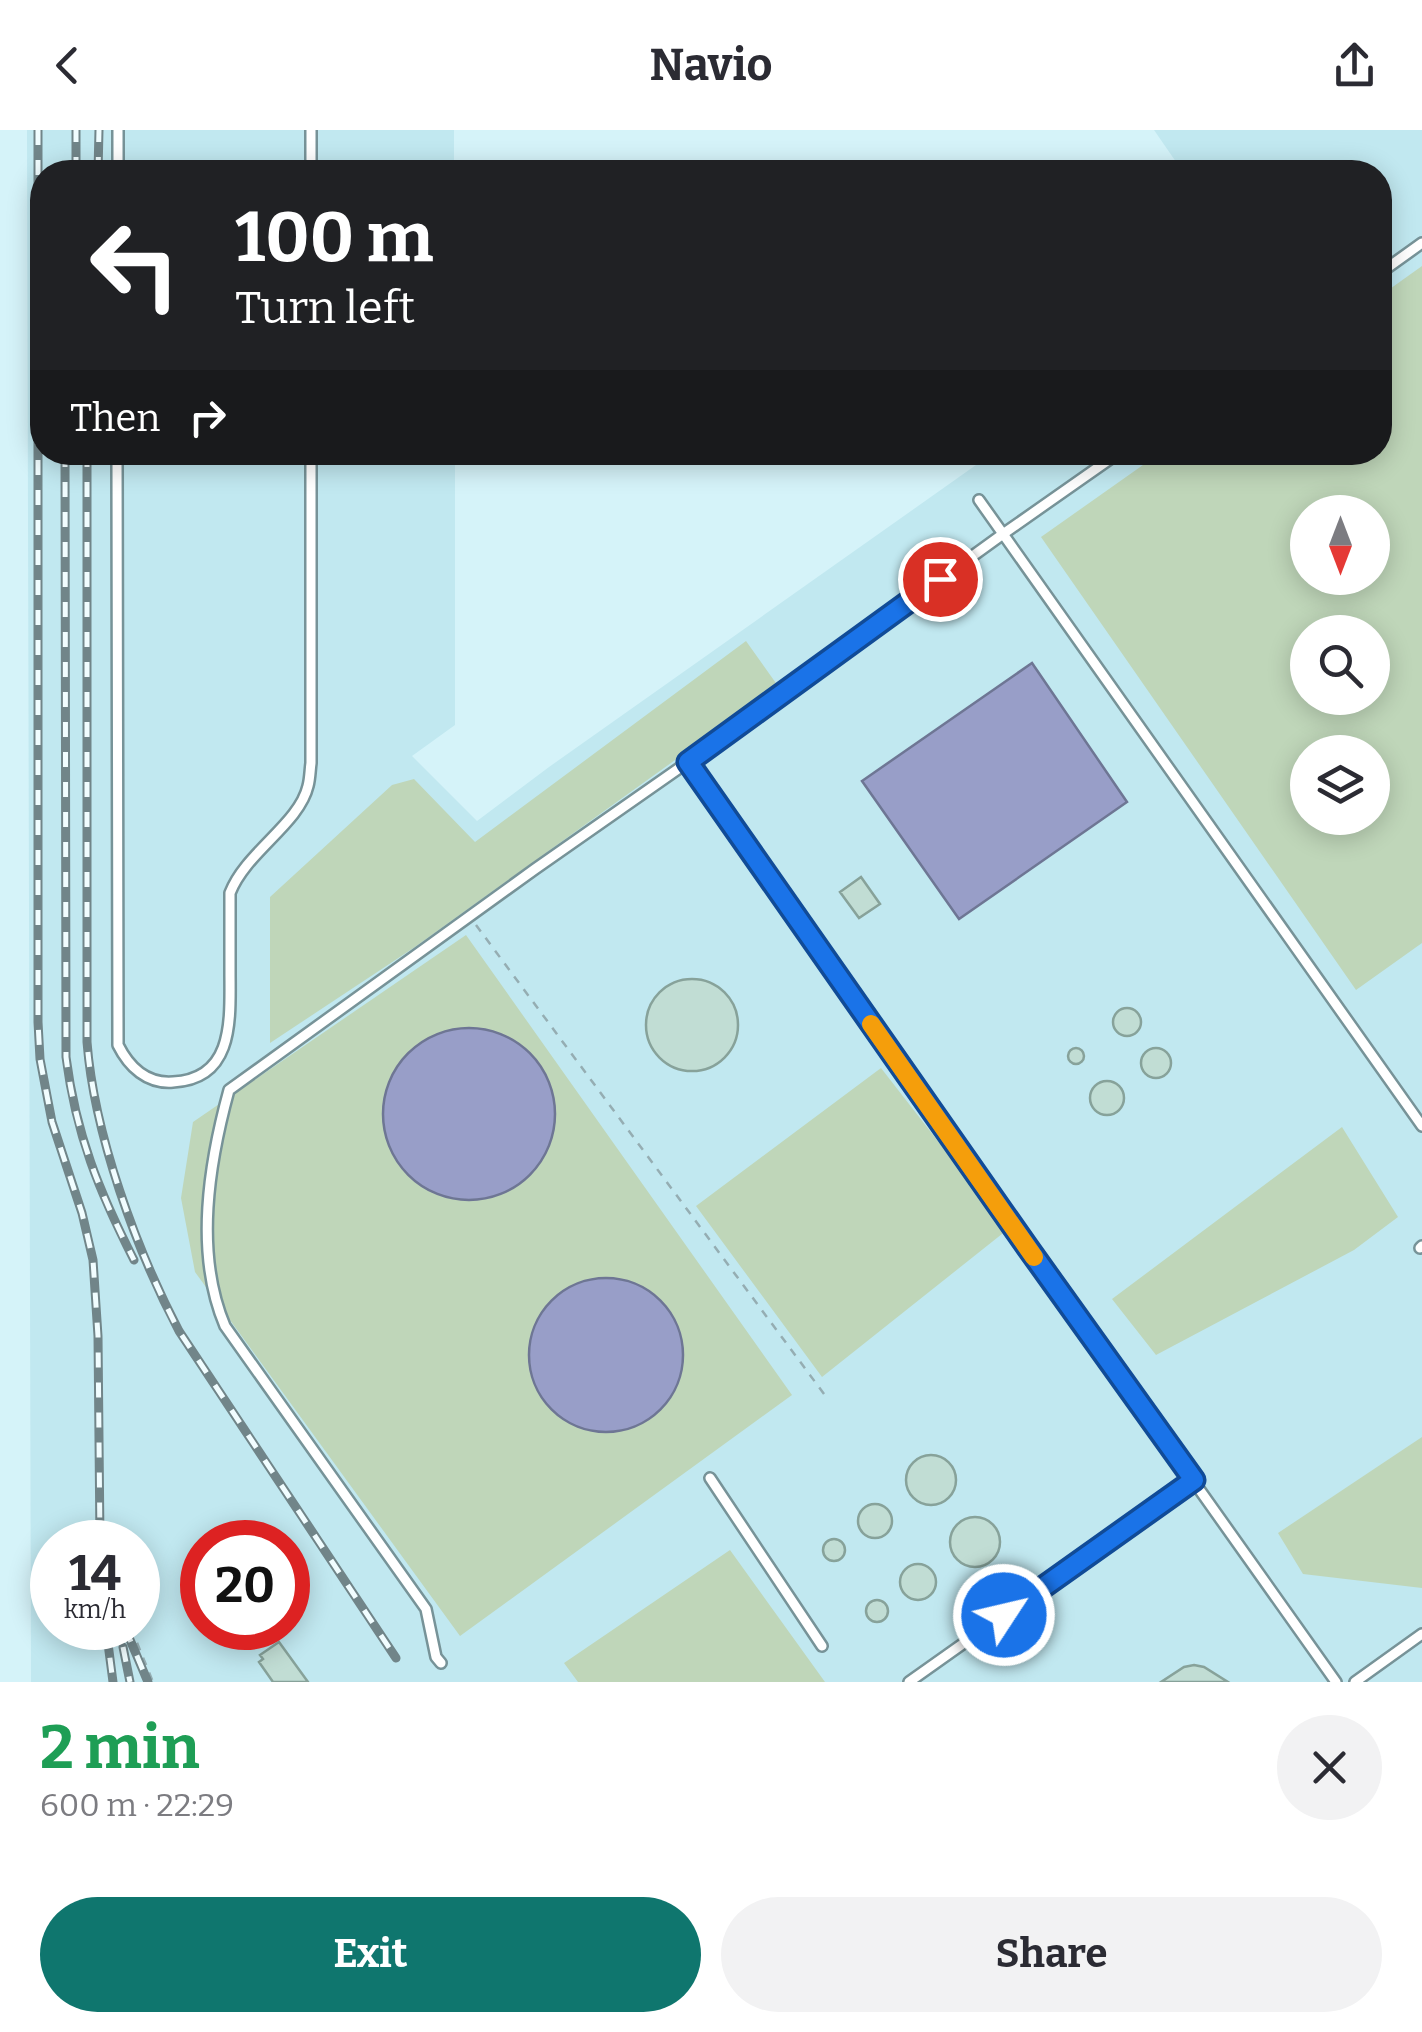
<!DOCTYPE html>
<html lang="en">
<head>
<meta charset="utf-8">
<style>
	:root { --surface:#fff; --page:#f2f2f3; --text:#2b2b33; --muted:#7c7c81; --accent:#0f766e }
	body { margin:0; font-family:Bitter,serif; background:var(--page); color:var(--text); height:100vh; display:flex; flex-direction:column; font-size:38px; white-space:nowrap }
	* { box-sizing:border-box; margin:0 }
	p { font-size:32px; color:var(--muted) }
	.icon { flex:none; width:55px; height:55px; fill:none; stroke:currentColor; stroke-width:2; stroke-linecap:round; stroke-linejoin:round }
	.map { position:relative; height:1552px; overflow:hidden }
	.panel { display:flex; flex-direction:column; background:var(--surface); flex:1 }
	.panel>* { flex:none }
	.banner { position:absolute; left:30px; top:30px; width:1362px; height:305px; border-radius:40px; box-shadow:0 5px 25px #0003; background:#202124; color:#fff; overflow:hidden }
	.needle { width:65px; rotate:180deg }
	.fabs { position:absolute; left:1290px; top:365px; display:grid; gap:20px }
	.fabs a { display:grid; place-items:center; width:100px; height:100px; border-radius:50%; background:var(--surface); box-shadow:0 5px 25px #0003; font-size:50px }
	.speed { position:absolute; left:30px; top:1390px; display:flex; gap:20px; font-size:50px; font-weight:700; text-align:center }
	.speed>* { display:grid; place-content:center; width:130px; height:130px; border-radius:50%; background:var(--surface); box-shadow:0 5px 25px #0003; line-height:1 }
	.speed small { font-size:25px; font-weight:400 }
	.speed .limit { border:15px solid #d22; background:#fff; color:#111 }
	.pin { position:absolute; display:grid; place-items:center; width:85px; height:85px; color:#fff; margin:-42px; border:5px solid #fff; border-radius:50%; box-shadow:0 2px 10px #0007 }
	.me { position:absolute; width:110px; margin:-55px; rotate:55deg; stroke-linejoin:round; filter:drop-shadow(0 0 8px #0008) }
	.turn { display:flex; align-items:center; gap:35px; height:210px; padding:0 40px; font-size:45px }
	.turn .icon { width:130px; height:130px; stroke-width:2.5 }
	.turn b { display:block; font-size:70px; line-height:85px }
	.then { display:flex; align-items:center; height:95px; padding:0 40px; background:#0003; gap:20px; font-size:38px }
	.round { display:grid; place-items:center; flex:none; width:105px; height:105px; border-radius:52px; background:var(--page) }
	.summary { display:flex; align-items:center; justify-content:space-between; height:170px; padding:0 40px }
	h1 { font-size:60px; font-weight:700; line-height:75px; color:#1e9e55 }
	.button { display:flex; gap:20px; margin-top:auto; padding:20px 40px }
	.button a { flex:1; height:115px; border-radius:60px; background:var(--accent); color:#fff; font-size:40px; font-weight:700; line-height:115px; text-align:center }
	.button a+a { background:var(--page); color:var(--text) }
	header { display:flex; justify-content:space-between; align-items:center; height:130px; padding:0 40px; background:var(--surface); font-size:45px; font-weight:700 }
	.map>svg:first-child { display:block }
	.built { fill:#c1e8f0; fill-rule:evenodd }
	.green { fill:#bfd6b9; fill-rule:evenodd }
	.water { fill:#989ec8; stroke:#6e7694; stroke-width:2.5 }
	.building { fill:#c1ddd4; stroke:#87a29a; stroke-width:2.5 }
	.lines { fill:none; stroke-linecap:round; stroke-linejoin:round }
	.lane-casing { stroke:#779398; stroke-width:14 }
	.path { stroke:#95adb2; stroke-width:2.5; stroke-dasharray:8 8; stroke-linecap:butt }
	.lane { stroke:#fff; stroke-width:9 }
	.rail-casing { stroke:#718589; stroke-width:9 }
	.rail { stroke:#f1fdff; stroke-width:5; stroke-dasharray:15; stroke-linecap:butt }
	.route-casing { stroke:#114b97; stroke-width:25 }
	.route { stroke:#1a73e8; stroke-width:18 }
	.slow { stroke:#f59e0b; stroke-width:18 }
</style>
</head>
<body>
<header><svg class="icon" aria-label="back" viewBox="0 0 24 24"><path d="M15 5l-7 7 7 7"/></svg>Navio<svg class="icon" aria-label="share" viewBox="0 0 24 24"><path d="M12 15V3M7 8l5-5 5 5M5 13v7h14v-7"/></svg></header>
<div class="map">
<svg width="1422" height="1552" viewBox="0 0 1422 1552">
	<rect width="100%" height="100%" fill="#d5f3f9"/>
	<path class="built" d="M27,0H454V42H42V322L455,323V595L412,626L477,691L549,637L993,323L1380,322V42H1183L1154,0H1422V1552H31ZM1308,382H1372V448H1308ZM1308,502H1372V568H1308ZM1308,622H1372V688H1308ZM52,1412H138V1498H52ZM202,1412H288V1498H202Z"/>
	<path class="green" d="M1422,136V813L1356,860L1041,407L1160,323L1380,322V166ZM1308,382H1372V448H1308ZM1308,502H1372V568H1308ZM1308,622H1372V688H1308Z
		M746,511L778,556L415,817L270,913V767L392,655L414,649L475,712Z
		M466,805L792,1265L460,1506L195,1142L181,1068L193,992Z
		M881,938L1007,1100L822,1247L696,1076Z
		M1342,997L1398,1087L1354,1120L1156,1225L1112,1169Z
		M1422,1307V1458L1303,1444L1278,1403Z
		M730,1420L825,1552H578L564,1533Z"/>
	<path class="water" d="M1032,533L1127,672L959,789L862,651Z
		M383 984a86 86 0 1 1 172 0a86 86 0 1 1-172 0Z
		M529 1225a77 77 0 1 1 154 0a77 77 0 1 1-154 0Z"/>
	<path class="building" d="M861,747L880,774L859,788L840,762Z
		M646 895a46 46 0 1 1 92 0a46 46 0 1 1-92 0Z
		M1113 892a14 14 0 1 1 28 0a14 14 0 1 1-28 0Z
		M1068 926a8 8 0 1 1 16 0a8 8 0 1 1-16 0Z
		M1141 933a15 15 0 1 1 30 0a15 15 0 1 1-30 0Z
		M1090 968a17 17 0 1 1 34 0a17 17 0 1 1-34 0Z
		M906 1350a25 25 0 1 1 50 0a25 25 0 1 1-50 0Z
		M858 1391a17 17 0 1 1 34 0a17 17 0 1 1-34 0Z
		M950 1412a25 25 0 1 1 50 0a25 25 0 1 1-50 0Z
		M823 1420a11 11 0 1 1 22 0a11 11 0 1 1-22 0Z
		M900 1452a18 18 0 1 1 36 0a18 18 0 1 1-36 0Z
		M866 1481a11 11 0 1 1 22 0a11 11 0 1 1-22 0Z
		M279,1512L308,1552H273L259,1532L263,1529L260,1525Z
		M1194,1535L1204,1537L1228,1552H1161L1184,1537Z"/>
	<g class="lines">
		<g class="lane-casing">
			<path id="lane" d="M311,0V42
				M118,42V0
				M1380,143L1422,113
				M117,322L118,915C129,937 147,954 173,952C235,949 230,888 230,842C230,816 230,789 230,763C246,722 299,694 308,656C310,649 310,640 311,633V322
				M979,370L1422,996
				M688,632L1028,1118L1336,1552
				M1420,1118L1422,1116
				M710,1348L822,1516
				M441,1533L436,1527L426,1479L225,1196C194,1123 209,1033 229,960L535,739L688,632L1003,404L1120,322
				M909,1552L1194,1350
				M1355,1552L1422,1504"/>
		</g>
		<path class="path" d="M476,795L827,1268
			M131,1498L153,1552"/>
		<use href="#lane" class="lane"/>
		<g class="rail-casing">
			<path id="rail" d="M38,0V892L40,929L52,992L82,1083L93,1130L98,1206L100,1412
				M76,42V0
				M98,42L99,0
				M65,322L66,927C76,1005 99,1061 134,1130
				M87,322V912C94,1004 136,1119 179,1201L396,1528
				M106,1498L113,1552
				M125,1498L148,1552
				M123,1517L130,1552"/>
		</g>
		<use href="#rail" class="rail"/>
	</g>
	<g class="lines">
		<g class="route-casing">
			<path id="route" d="M940,449L688,632L1028,1118L1194,1350L1004,1485"/>
		</g>
		<use href="#route" class="route"/>
		<path class="slow" d="M871,894L1034,1127"/>
	</g>
</svg>
<div class="fabs">
<a><svg class="needle" viewBox="-14 -14 28 28"><path d="M0-13l5 13h-10z" fill="#e53935"/><path d="M0 13l5-13h-10z" fill="#7c7c81"/></svg></a>
<a><svg class="icon" aria-label="search" viewBox="0 0 24 24"><circle cx="10" cy="10" r="6"/><path d="M15 15l6 6"/></svg></a>
<a><svg class="icon" aria-label="layers" viewBox="0 0 24 24"><path d="M12 4l9 5-9 5-9-5zM3 14l9 5 9-5"/></svg></a>
</div>
<div class="speed"><div>14<small>km/h</small></div><div class="limit">20</div></div>
<div class="pin" style="left:940px;top:449px;background:#d93025"><svg class="icon" aria-label="arrive" viewBox="0 0 24 24"><path d="M6 21V4h12l-3 4 3 4H6"/></svg></div>
<svg class="me" style="left:1004px;top:1485px" viewBox="-20 -20 40 40"><circle r="17" fill="#1a73e8" stroke="#fff" stroke-width="3"/><path d="M0-11L8 9 0 5-8 9z" fill="#fff"/></svg>
<div class="banner">
<div class="turn"><svg class="icon" aria-label="left" viewBox="0 0 24 24"><path d="M17 20v-9H6M10 6l-5 5 5 5"/></svg><div><b>100 m</b>Turn left</div></div>
<div class="then">Then<svg class="icon" aria-label="right" viewBox="0 0 24 24"><path d="M7 20v-9h11M14 6l5 5-5 5"/></svg></div>
</div>
</div>
<section class="panel">
<div class="summary"><div><h1>2 min</h1><p>600 m · 22:29</p></div><a class="round"><svg class="icon" aria-label="close" viewBox="0 0 24 24"><path d="M6 6l12 12M18 6L6 18"/></svg></a></div>
<div class="button"><a>Exit</a><a>Share</a></div>
</section>
</body>
</html>
